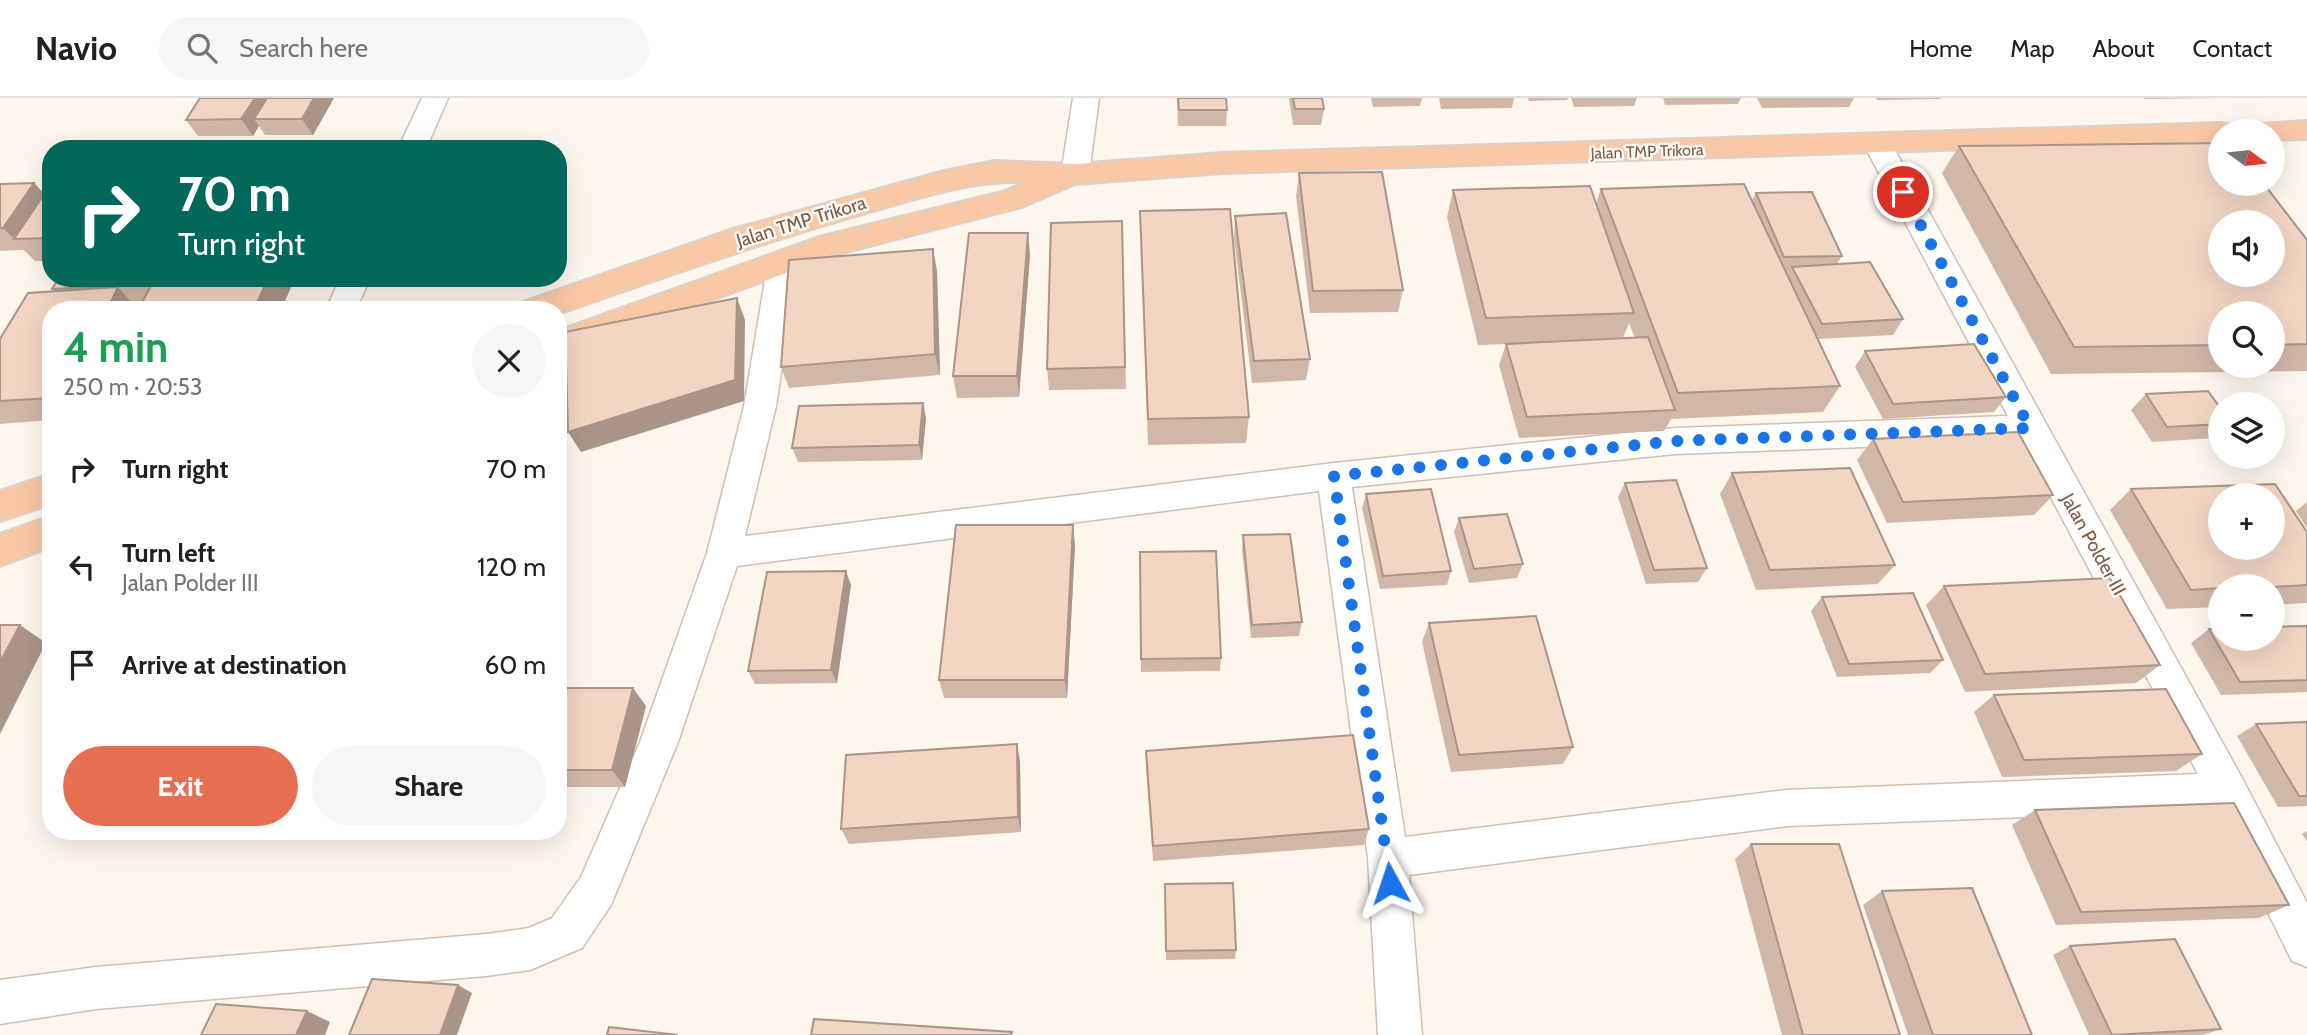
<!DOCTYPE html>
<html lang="en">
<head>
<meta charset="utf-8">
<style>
	:root { --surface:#fff; --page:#f6f6f6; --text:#202124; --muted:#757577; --line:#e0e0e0; --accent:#e76f51 }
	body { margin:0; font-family:Cabin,sans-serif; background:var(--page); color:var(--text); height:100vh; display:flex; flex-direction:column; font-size:26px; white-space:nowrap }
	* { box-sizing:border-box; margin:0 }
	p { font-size:23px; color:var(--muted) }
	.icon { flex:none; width:38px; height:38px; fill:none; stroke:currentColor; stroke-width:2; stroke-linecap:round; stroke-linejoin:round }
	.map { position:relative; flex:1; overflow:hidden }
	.drawer { position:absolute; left:42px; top:203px; width:525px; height:539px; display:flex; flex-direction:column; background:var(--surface); border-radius:28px; box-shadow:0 7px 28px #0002 }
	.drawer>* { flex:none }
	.guide { position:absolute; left:42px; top:42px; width:525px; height:147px; border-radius:28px; box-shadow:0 7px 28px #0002; background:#00695c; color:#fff; overflow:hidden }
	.needle { width:46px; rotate:105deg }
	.buttons { position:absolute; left:2208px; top:21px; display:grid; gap:14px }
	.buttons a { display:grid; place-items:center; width:77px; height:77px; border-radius:50%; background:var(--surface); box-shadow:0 7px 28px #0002; font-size:35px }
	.pin { position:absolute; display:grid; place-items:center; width:60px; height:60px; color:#fff; margin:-30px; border:4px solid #fff; border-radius:50%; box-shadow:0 2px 7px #0007 }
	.me { position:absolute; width:77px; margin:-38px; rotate:355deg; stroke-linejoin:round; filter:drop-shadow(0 0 5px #0008) }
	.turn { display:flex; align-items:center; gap:24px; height:147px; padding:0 21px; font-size:32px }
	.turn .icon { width:91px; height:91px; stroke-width:2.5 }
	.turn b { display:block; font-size:49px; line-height:60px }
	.round { display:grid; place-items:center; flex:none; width:74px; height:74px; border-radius:37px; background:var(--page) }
	.overview { display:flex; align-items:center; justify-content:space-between; height:119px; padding:0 21px }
	h1 { font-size:42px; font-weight:700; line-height:52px; color:#1e9e55 }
	.primary-button { display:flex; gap:14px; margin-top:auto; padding:14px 21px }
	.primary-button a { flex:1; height:80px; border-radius:42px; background:var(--accent); color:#fff; font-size:28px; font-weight:700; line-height:80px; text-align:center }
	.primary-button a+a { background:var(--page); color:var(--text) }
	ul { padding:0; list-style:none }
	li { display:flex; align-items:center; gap:21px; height:98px; padding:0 21px }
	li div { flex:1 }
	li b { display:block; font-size:26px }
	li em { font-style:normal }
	header { display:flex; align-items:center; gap:42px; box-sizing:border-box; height:98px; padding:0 35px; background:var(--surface); border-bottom:2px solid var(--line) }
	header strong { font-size:33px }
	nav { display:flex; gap:38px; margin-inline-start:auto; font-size:24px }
	.search { width:490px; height:63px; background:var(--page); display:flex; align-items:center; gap:18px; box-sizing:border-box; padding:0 24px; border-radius:38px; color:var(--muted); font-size:26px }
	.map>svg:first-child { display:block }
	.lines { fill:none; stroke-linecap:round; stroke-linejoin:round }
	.minor-casing { stroke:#d1beb0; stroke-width:3 }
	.trunk-casing { stroke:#dad1cd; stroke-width:4 }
	.minor { fill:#fff; fill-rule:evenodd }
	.trunk { fill:#f9c8a4; fill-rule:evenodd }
	.wall { fill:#d1b7a8; fill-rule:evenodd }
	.shaded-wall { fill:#aa9588 }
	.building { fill:#f3d5c3; stroke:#aa9588; stroke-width:2; fill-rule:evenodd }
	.route { stroke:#1a73e8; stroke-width:12; stroke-dasharray:0 21.6 }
	.labels { text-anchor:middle; stroke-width:5; stroke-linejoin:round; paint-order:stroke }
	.far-street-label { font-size:16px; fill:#7a5c4d; stroke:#fffaf3 }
	.street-label { font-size:19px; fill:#7a5c4d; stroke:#fffaf3 }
</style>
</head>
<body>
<header>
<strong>Navio</strong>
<div class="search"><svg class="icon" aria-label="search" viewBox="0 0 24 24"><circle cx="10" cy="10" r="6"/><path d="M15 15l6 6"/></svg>Search here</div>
<nav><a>Home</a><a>Map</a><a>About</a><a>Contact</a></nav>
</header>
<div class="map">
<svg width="2307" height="937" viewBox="0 0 2307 937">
	<rect width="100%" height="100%" fill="#fdf6ec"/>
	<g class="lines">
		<g class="minor-casing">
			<path id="minor" d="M422,0H448L426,51H398Z
				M1073,0H1099L1089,76L1085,82L1075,85L1065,82L1061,76Z
				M1878,38L1888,41L1892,47L2242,680L2307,805V869L2292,863L2217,712L1787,728L1409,777L1422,937H1378L1368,760L1319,393L737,468L678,644L611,807L582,850L530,872L486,878L96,911L0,926V882L96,869L486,836L529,830L552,820L581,779L640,644L707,455L744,308L768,164L773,157L783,154L793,157L798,164L776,308L745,438L1334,365L1675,330L2008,318L1864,47L1868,41ZM2021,343L2198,676L1787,692L1405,739L1352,389L1675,356Z
				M340,180H370L356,212H326Z"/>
		</g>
		<g class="trunk-casing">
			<path id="trunk" d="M2307,23V41L2273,42V33H2254L2259,26Z
				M2221,25L2231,27L2235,33H2221V43L1223,75L1075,86L1022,109L838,156L558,258V233L819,139L1002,94L1026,84C971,82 919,100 866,115C761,145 661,180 558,216V212H519L523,204L733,131L944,73L994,63L1075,66L1223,55Z
				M51,376V406L0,423V393Z
				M51,418V449L0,468V436Z"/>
		</g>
		<use href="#minor" class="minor"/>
		<use href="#trunk" class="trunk"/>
	</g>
	<path class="wall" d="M334,0L313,37H265L259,28L253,38H198L186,22Z
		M1177,0H1226L1227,12L1226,28H1178Z
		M1289,0H1322L1324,11L1321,27H1293Z
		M1371,0H1422L1420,8L1373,9Z
		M1439,0H1514L1512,10L1441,11Z
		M1528,0H1568L1567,2L1529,3Z
		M1571,0H1637L1634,8L1574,9Z
		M1663,0H1741L1738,6L1665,7Z
		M1757,0H1854L1849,9L1762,10Z
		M1876,0H1941L1940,1L1877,2Z
		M2144,0H2222L2145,1Z
		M1959,48L2307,142V273L2051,276L1942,75ZM2221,215H2273V268H2221Z
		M1299,75L1403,192L1398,214L1310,215L1296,98Z
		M34,85L44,96L51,86V163H35L24,152L0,153V86Z
		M1601,91L1752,103L1756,95L1842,158L1837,166L1903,221L1893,237L1818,241L1840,288L1823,314L1671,321L1664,333L1519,340L1499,267L1506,246L1478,247L1447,119L1453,92L1596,105ZM1629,225L1635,240H1623Z
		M1140,113L1249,319L1246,345L1148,347Z
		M1235,118L1310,261L1306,282L1252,285L1234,140Z
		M1122,123L1126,291L1049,292L1047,271Z
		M1030,157L1019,299L957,300L953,278Z
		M937,173L940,277L789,290L781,269Z
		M59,180H295L281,212H51V322L0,326V241L55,193L52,191ZM131,203H142L138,211Z
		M1865,253L2006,299L1994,314L1883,321L1855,269Z
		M2146,296L2221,311V334L2215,340L2152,344L2131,312Z
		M926,320L922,362L798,364L792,350Z
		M1873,341L2053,397L2034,417L1887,425L1857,362Z
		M1732,375L1895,467L1878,486L1756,492L1720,396Z
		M1625,385L1707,470L1698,484L1646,486L1618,399Z
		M2131,391L2307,434V505L2273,507V488H2221V509L2167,511L2110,412Z
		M1366,396L1451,473L1447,487L1380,491L1362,410Z
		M2307,404V430L2296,413Z
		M1459,420L1523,466L1517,480L1469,485L1454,434Z
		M1243,437L1302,524L1299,538L1251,540L1242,451Z
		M1075,447L1067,600H944L939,582Z
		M1140,454L1221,560L1220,573L1141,574Z
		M851,487L837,585L755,586L748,573Z
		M1944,488L2160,567L2136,585L1965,594L1926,507Z
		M1822,499L1943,562L1930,575L1837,579L1811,513Z
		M1429,525L1573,649L1563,666L1451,674L1422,544Z
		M2307,528V594L2221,597L2191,545L2209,531Z
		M558,590L646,608L625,689H558Z
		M1994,597L2202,656L2176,673L2002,679L1974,614Z
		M2307,624V708L2278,709L2237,638L2256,626Z
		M1146,653L1369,731L1364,747L1153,763L1146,669Z
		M1020,663L1021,734L849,746L841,731Z
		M2035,712L2289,807L2259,820L2056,827L2012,727Z
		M2307,733V743L2302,736Z
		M1751,746L1900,937H1782L1735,761Z
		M1165,786L1236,852L1235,861L1166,862Z
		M1882,793L2032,937H1908L1863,807Z
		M2070,848L2221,931L2203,937H2089L2053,857Z"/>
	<path class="shaded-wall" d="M255,0H276L254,21L259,28L253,38L241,21Z
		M314,0H334L313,37L302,21Z
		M34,85L51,103L14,141L3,130Z
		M1028,135L1030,157L1019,299L1017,278Z
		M933,151L937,173L940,277L935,256Z
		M268,180H295L281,212H254Z
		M118,189L138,212H107Z
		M737,200L745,222L744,303L581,354L568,334Z
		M923,305L926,320L922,362L919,347Z
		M1073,427L1075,447L1067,600L1065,582Z
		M846,473L851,487L837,585L831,572Z
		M20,527L46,545L0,636V564Z
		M633,590L646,608L625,689L612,672Z
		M1017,646L1020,663L1021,734L1018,719Z
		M458,887L472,895L457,937H440Z
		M307,913L330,924L325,937H296Z"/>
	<path class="building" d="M200,0H255L241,21L186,22Z
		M267,0H314L302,21H254Z
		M1178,0H1226L1227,12H1179Z
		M1293,0H1322L1324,11H1295Z
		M2221,45V86H2264L2307,142V246L2273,247V215H2221V247L2074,249L1959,48ZM2221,124H2273V177H2221Z
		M1382,74L1403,192L1313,193L1299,75Z
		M34,85L3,130H0V86Z
		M51,86V140L14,141Z
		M1744,86L1840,288L1678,295L1601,91Z
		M1590,88L1634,215L1486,220L1453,92Z
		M1812,94L1842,158L1784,159L1756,95Z
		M1230,111L1249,319L1148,321L1140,113Z
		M1286,115L1310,261L1254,263L1235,118Z
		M1122,123L1125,269L1047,271L1051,125Z
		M969,135H1028L1017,278H953Z
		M933,151L935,256L781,269L789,162Z
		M1870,164L1903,221L1822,226L1792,169Z
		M59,180H152L149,186L52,191Z
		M155,180H268L254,212H138Z
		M118,189L107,212H51V300L0,303V241L28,195Z
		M737,200L735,282L568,334L565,234Z
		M1648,239L1675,312L1527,319L1506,246Z
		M1974,246L2006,299L1893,306L1865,253Z
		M2208,293L2221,311V326L2167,329L2146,296Z
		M923,305L919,347L792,350L799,308Z
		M2018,334L2053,397L1903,404L1873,341Z
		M1850,370L1895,467L1770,472L1732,375Z
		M1676,382L1707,470L1654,472L1625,385Z
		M2275,386L2307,434V487L2273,489L2221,488V490L2191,492L2131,391ZM2221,397H2273V450H2221Z
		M1431,391L1451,473L1383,478L1366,396Z
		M1507,416L1523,466L1474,471L1459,420Z
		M956,427H1073L1065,582H939Z
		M1290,436L1302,524L1252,527L1243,437Z
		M1216,453L1221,560L1141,561L1140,454Z
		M846,473L831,572L748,573L767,474Z
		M2110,480L2160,567L1985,576L1944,488Z
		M1913,495L1943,562L1849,566L1822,499Z
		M1536,518L1573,649L1459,657L1429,525Z
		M0,527H20L0,564Z
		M2307,528V582L2240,584L2209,531H2221V541H2273V529Z
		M51,536V547H45Z
		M558,590H633L612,672H558Z
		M2166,591L2202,656L2024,662L1994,597Z
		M2307,624V698H2299L2256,626Z
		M1353,637L1369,731L1153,748L1146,653Z
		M1017,646L1018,719L841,731L846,657Z
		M2234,705L2289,807L2081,814L2035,712Z
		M1751,746H1839L1900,937H1803Z
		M1233,785L1236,852L1166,853L1165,786Z
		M1972,790L2032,937H1933L1882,793Z
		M2175,841L2221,931L2112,937L2070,848Z
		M372,881L458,887L440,937H349Z
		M216,906L307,913L296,937H201Z
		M814,921L1012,934L1011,937H811Z
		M609,929L678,937H607Z"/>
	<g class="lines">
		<path class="route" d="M1390,785L1334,378L1675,343L2030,330L1903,94"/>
	</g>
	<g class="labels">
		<g class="far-street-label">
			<text transform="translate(1647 53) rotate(-2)" y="6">Jalan TMP Trikora</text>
		</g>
		<g class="street-label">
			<text transform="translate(801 123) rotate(-17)" y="7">Jalan TMP Trikora</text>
			<text transform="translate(2094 446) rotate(61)" y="7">Jalan Polder III</text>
		</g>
	</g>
</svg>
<div class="buttons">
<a><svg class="needle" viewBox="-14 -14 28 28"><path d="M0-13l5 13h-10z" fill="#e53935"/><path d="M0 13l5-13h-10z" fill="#757577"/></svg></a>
<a><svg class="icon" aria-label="sound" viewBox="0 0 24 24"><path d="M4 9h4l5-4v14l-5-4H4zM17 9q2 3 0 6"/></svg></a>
<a><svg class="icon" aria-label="search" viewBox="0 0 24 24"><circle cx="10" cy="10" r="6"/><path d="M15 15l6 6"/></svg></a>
<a><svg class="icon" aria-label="layers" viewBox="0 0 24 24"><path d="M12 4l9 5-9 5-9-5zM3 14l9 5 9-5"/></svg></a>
<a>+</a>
<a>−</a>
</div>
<div class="pin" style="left:1903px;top:94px;background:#d93025"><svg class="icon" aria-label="arrive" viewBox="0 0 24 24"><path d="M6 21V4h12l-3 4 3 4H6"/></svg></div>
<svg class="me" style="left:1390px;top:785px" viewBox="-20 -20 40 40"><path d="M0-17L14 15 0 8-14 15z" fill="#1a73e8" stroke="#fff" stroke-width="4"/></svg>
<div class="guide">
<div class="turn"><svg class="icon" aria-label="right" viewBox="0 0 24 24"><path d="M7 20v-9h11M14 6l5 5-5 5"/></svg><div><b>70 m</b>Turn right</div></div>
</div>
<section class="drawer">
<div class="overview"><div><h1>4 min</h1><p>250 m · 20:53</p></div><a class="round"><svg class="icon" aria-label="close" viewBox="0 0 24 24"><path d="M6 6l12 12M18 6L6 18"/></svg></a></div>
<ul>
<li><svg class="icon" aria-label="right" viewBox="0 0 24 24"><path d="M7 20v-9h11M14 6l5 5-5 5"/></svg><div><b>Turn right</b></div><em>70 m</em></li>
<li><svg class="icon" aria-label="left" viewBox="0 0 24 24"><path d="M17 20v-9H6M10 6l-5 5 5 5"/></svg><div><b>Turn left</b><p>Jalan Polder III</p></div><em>120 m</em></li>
<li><svg class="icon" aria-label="arrive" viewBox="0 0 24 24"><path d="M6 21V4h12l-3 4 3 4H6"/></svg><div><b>Arrive at destination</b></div><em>60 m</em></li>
</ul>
<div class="primary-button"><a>Exit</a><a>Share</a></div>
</section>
</div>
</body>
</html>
